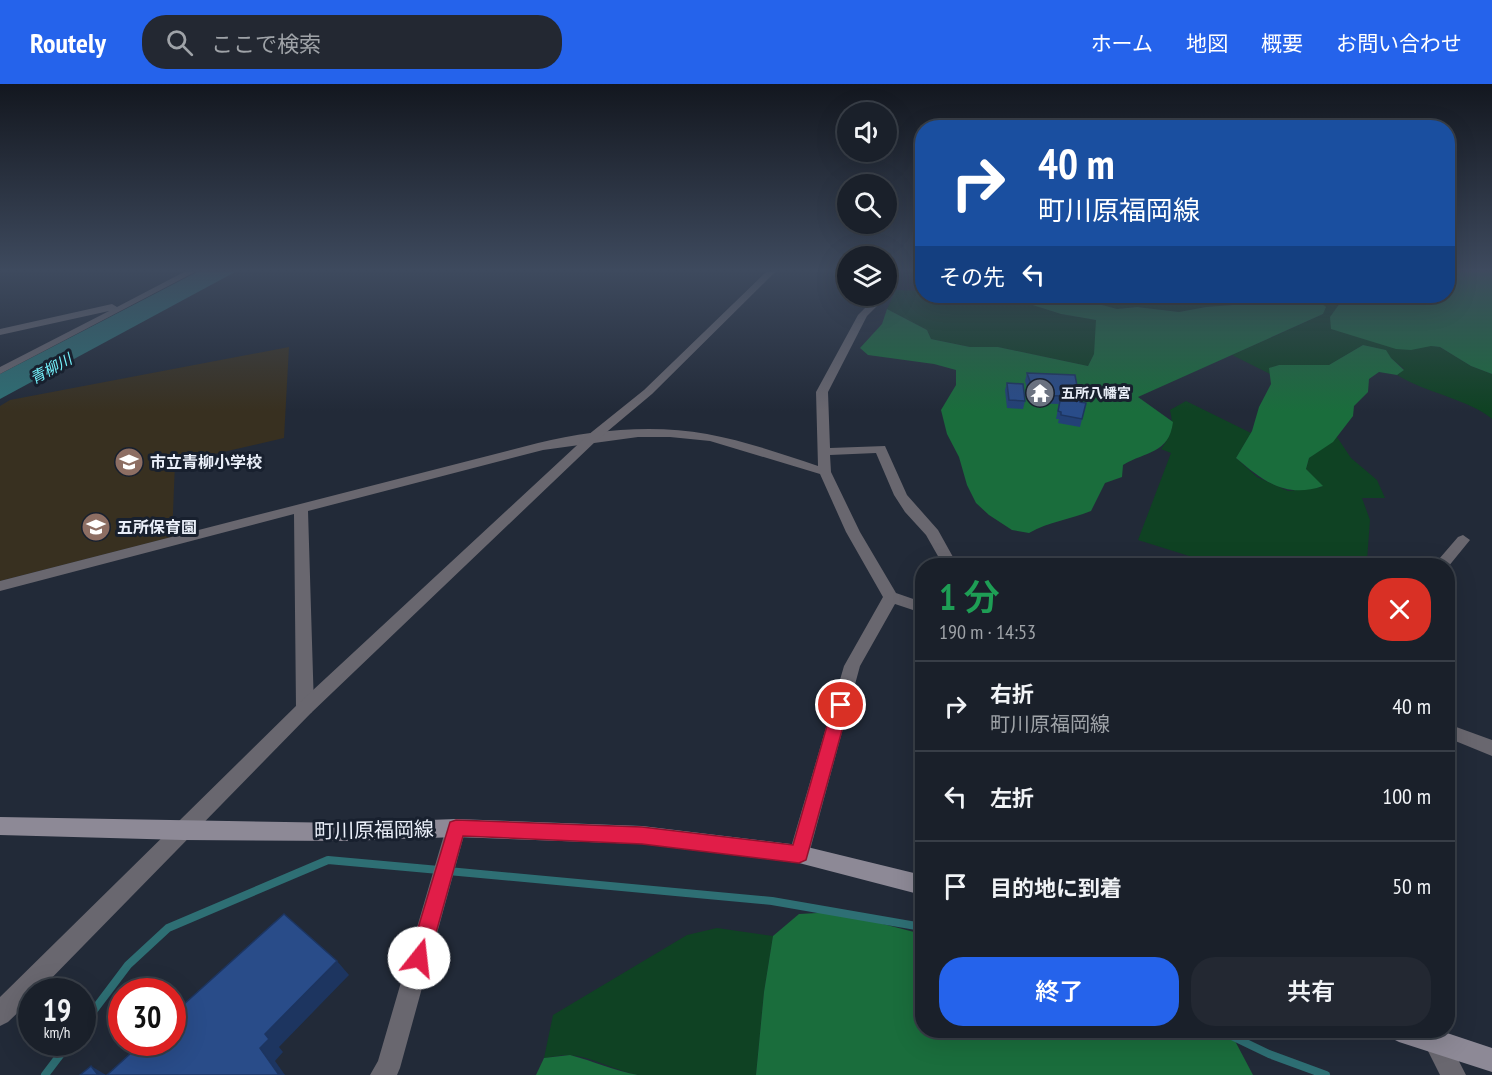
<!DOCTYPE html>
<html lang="ja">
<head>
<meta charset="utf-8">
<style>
	:root { --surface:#1a202a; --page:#232832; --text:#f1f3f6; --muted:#9fa3a8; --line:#383e47; --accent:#2563eb }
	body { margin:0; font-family:"PT Sans Narrow","Noto Sans JP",sans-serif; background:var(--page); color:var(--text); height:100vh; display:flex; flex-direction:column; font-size:22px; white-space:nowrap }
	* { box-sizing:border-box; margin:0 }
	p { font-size:20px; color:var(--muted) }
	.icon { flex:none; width:33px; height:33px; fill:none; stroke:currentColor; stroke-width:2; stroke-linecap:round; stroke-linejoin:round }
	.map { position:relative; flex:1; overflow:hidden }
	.sheet { position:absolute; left:915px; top:474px; width:540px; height:480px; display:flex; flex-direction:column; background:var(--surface); border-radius:24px; box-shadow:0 6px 24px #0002,0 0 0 2px var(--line) }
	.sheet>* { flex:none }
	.top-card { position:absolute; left:915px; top:36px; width:540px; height:183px; border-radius:24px; box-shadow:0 6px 24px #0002,0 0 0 2px var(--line); background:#1a4fa0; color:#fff; overflow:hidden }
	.tools { position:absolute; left:837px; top:18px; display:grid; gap:12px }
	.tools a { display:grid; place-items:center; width:60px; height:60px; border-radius:50%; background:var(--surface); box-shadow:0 6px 24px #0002,0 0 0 2px var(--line); font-size:30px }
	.speed { position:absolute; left:18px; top:894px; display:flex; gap:12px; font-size:30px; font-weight:700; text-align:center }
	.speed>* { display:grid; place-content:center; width:78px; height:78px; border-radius:50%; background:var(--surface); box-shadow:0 6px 24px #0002,0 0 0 2px var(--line); line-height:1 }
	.speed small { font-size:15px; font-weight:400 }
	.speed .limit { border:9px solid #d22; background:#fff; color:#111 }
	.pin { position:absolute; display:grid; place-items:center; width:51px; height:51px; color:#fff; margin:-26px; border:3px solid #fff; border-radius:50%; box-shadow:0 2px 6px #0007 }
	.me { position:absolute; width:66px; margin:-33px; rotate:16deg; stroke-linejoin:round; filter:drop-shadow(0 0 4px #0008) }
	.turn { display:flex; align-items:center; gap:21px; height:126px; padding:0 24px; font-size:27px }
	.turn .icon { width:78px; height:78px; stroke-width:2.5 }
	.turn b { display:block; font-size:42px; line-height:51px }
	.then { display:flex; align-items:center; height:57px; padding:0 24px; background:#0003; gap:12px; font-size:22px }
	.round { display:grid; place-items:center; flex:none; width:63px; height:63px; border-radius:24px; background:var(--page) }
	.overview { display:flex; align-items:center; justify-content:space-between; height:102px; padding:0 24px }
	h1 { font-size:36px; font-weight:600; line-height:45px; color:#1e9e55 }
	.cta { display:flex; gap:12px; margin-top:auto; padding:12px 24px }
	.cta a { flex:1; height:69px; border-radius:24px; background:var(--accent); color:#fff; font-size:24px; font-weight:600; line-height:69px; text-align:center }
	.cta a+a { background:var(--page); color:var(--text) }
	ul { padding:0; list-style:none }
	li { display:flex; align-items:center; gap:18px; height:90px; padding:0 24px; border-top:2px solid var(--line) }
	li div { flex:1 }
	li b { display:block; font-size:22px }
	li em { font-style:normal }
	header { display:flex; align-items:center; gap:36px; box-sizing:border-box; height:84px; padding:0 30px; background:var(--accent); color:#fff }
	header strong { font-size:28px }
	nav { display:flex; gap:33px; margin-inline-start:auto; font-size:21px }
	.search { width:420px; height:54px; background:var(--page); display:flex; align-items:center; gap:15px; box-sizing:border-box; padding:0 21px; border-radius:24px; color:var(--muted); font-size:22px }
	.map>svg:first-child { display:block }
	.education { fill:#383020 }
	.green { fill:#0f4223 }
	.forest { fill:#1a6d3c }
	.water { fill:#2e6f74 }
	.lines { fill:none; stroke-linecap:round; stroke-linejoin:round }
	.stream { stroke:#2e6f74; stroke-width:8 }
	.minor { fill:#69676f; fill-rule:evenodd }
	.tertiary { fill:#69676f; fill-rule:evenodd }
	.secondary { fill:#8d8996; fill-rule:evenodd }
	.wall { fill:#234176 }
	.shaded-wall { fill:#1d3560 }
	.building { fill:#294c89; stroke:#1d3560; stroke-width:1.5 }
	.route { fill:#e11d48; stroke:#92132f; stroke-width:1.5 }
	.labels { text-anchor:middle; stroke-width:6; stroke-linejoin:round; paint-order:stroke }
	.far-poi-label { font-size:14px; font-weight:bold; fill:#eaeff9; stroke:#18202e; text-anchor:start }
	.far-water-label { font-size:15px; font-style:italic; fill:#75f2fc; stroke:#18202e }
	.poi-label { font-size:16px; font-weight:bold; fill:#eaeff9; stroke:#18202e; text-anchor:start }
	.near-street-label { font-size:20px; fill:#eaeff9; stroke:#18202e }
</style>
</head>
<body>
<header>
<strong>Routely</strong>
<div class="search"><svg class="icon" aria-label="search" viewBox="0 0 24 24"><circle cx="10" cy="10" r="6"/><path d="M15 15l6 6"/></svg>ここで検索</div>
<nav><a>ホーム</a><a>地図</a><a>概要</a><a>お問い合わせ</a></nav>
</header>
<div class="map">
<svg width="1492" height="991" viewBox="0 0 1492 991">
	<rect width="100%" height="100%" fill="#222a38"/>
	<path class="education" d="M289,263L284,354L175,379L172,453L0,497V322L10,316Z"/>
	<path class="green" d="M896,206L922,207V212H1004L1061,230L1097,236L1094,270L1088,282L998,263H970L931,255L927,246L887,225Z
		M1069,212H1345L1338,219L1332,245L1356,252L1440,263L1471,282L1492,290V335C1470,316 1424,308 1397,291L1404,285L1391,274L1385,266L1363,261L1329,281H1279L1270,284V290L1232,271L1323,230L1321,219L1299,216L1206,223L1179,228L1137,223L1117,225Z
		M1186,317L1251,349L1236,374L1257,393L1288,407L1322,403L1306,385L1309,374L1337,353L1351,374L1377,396L1385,414H1362L1370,436L1367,476L1370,481H1218L1138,456L1171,369L1161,365C1171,351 1174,343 1170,326Z
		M717,844L773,852L764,908L756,991H638C615,987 592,972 568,971C560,971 552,973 544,974L553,931L687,851Z"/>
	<path class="forest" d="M1448,188H1492V290L1471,282L1440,263L1431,262L1411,266L1396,265L1331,245L1330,233L1345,212H1448Z
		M1004,212H1069L1117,225L1137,223L1179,228L1206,223L1299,216L1321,219L1326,223L1323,230L1138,313L1173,338C1169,370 1146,367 1123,381L1122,393L1105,399L1091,427C1069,436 1050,437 1029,449L1012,446L989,431L976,419L967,401L959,373L947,350L941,326L956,301V286L934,280L868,271L860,264L882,240L887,225L927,246L931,255L970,263H998L1088,282L1094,270L1096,236L1061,230Z
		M1363,261L1386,266L1391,274L1404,286L1397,291L1379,288L1369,295L1368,308L1354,322L1353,332L1333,358L1309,374L1306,385L1323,402C1286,415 1263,397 1236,374L1252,347L1259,323L1271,300L1269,284L1279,281H1329Z
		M836,828L922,850V946L1209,947L1234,955L1253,991H756L764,908L773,852L799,830Z
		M570,971C593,977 615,987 638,991H536L544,974Z"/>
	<path class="water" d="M197,188H235L0,315V290Z"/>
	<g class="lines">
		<path class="stream" d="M448,787L772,817L922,843
			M82,942L128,881L168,844L328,776L439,786
			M1219,946L1269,970L1326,991
			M45,991L70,958"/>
		<path class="minor" d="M184,188H195L0,290V283L109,227L0,251V245L112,220L117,223Z
			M877,212H887L867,232L828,308L830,364L885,362L907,411L938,446L958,482L943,481L926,451L905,428L894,411L876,369L830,371L831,388L860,448L896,509L922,518V529L895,520L860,582L809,770L806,777L799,779L792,777L789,770L844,582L883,513L846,448L820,390L710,357L670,353H638L543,366L308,427L314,624L311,629L305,631L299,629L296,624L294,430L0,507V497L538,359C591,346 653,340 707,350C745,357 782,370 818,382L816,308L858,231Z
			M1463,451L1470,456L1448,483L1433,482L1458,453Z
			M1448,640L1492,656V672L1448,654Z
			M456,735L463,738L466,744L400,984L397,991H370L378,977L446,744L449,738Z
			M1436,947L1445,950L1466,991H1440L1424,959L1427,950Z"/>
		<path class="tertiary" d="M766,188H775L652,310L596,357L311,629L38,908H32V915L8,938L0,942V913L299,619L588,351L644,306Z"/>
		<path class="secondary" d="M0,733L346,739L456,735L642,742L799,761L922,791V811L799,779L642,760L456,753L346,757L183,756L0,751Z
			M1387,946H1438L1492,964V988L1399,958L1391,954Z"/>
	</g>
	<path class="wall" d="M1027,289L1075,291L1082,335L1080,343L1058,339L1059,335H1056L1059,320L1032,319L1025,297Z
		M1007,299L1025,317L1023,325L1007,324L1005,306Z"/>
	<path class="shaded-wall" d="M337,877L349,891L279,963L283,968L275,977L285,991H279L260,964L265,950Z
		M91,982L106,991H98Z"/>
	<path class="building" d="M1027,289L1075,291L1080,318L1086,319L1082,335L1061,331V328L1058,327L1061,312L1035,311Z
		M1007,299L1023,300L1025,317L1009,316Z
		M284,830L337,877L265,950L269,955L260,964L279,991H107L143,958H172V931Z
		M91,982L98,991H80Z"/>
	<linearGradient id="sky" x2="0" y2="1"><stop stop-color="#13171f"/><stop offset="0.57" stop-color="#3e4a5e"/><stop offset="1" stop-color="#3e4a5e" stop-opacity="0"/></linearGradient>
	<rect width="1492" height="327" fill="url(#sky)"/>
	<path class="route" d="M841,615L847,616L849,621L806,776L799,779L642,760L463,752L429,874L426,882L419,885L412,882L409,874L450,738L456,736L642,743L793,761L833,621L835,616Z"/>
	<defs>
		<g id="temple-disc" transform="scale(1.5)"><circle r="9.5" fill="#6b7280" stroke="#18202e"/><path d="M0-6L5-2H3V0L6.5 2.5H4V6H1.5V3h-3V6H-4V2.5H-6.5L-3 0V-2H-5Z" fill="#fff"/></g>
		<g id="school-disc" transform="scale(1.5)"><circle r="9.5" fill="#8d6e63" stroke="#18202e"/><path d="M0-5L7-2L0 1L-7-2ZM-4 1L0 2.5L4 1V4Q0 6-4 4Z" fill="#fff"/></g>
	</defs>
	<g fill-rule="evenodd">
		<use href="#temple-disc" x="1040" y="309"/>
		<use href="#school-disc" x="129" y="378"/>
		<use href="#school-disc" x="96" y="443"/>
	</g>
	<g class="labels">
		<g class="far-poi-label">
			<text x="1061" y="314">五所八幡宮</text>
		</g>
		<g class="far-water-label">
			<text transform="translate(51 285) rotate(-29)" y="5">青柳川</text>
		</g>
		<g class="poi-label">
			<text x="150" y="384">市立青柳小学校</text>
			<text x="117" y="449">五所保育園</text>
		</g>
		<g class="near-street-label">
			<text transform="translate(374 746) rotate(-1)" y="7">町川原福岡線</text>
		</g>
	</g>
</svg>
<div class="tools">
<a><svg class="icon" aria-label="sound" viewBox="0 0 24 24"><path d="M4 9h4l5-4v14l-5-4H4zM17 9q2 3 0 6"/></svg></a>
<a><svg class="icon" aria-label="search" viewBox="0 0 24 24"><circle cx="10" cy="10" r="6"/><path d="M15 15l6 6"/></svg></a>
<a><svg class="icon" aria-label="layers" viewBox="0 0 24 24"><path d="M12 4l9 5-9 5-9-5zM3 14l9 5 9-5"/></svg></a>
</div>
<div class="speed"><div>19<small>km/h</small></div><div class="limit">30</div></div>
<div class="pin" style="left:841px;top:621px;background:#d93025"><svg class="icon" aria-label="arrive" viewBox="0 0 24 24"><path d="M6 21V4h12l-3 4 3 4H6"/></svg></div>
<svg class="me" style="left:419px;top:874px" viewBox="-20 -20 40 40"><circle r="19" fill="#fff"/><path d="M0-13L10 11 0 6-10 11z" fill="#e11d48"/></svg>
<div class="top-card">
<div class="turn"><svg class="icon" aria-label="right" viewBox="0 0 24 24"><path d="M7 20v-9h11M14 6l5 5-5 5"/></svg><div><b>40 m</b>町川原福岡線</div></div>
<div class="then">その先<svg class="icon" aria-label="left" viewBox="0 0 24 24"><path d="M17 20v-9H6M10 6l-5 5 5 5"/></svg></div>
</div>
<section class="sheet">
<div class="overview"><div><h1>1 分</h1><p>190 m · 14:53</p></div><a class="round" style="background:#d93025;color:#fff"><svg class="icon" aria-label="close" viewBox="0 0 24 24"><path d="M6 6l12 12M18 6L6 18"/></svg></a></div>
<ul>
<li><svg class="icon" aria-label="right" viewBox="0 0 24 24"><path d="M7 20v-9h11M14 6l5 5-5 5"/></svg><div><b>右折</b><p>町川原福岡線</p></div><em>40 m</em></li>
<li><svg class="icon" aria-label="left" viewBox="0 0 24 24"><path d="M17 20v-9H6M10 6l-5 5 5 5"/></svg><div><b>左折</b></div><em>100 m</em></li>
<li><svg class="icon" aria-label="arrive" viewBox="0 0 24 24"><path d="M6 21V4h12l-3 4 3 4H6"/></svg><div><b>目的地に到着</b></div><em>50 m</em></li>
</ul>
<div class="cta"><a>終了</a><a>共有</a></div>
</section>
</div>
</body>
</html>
